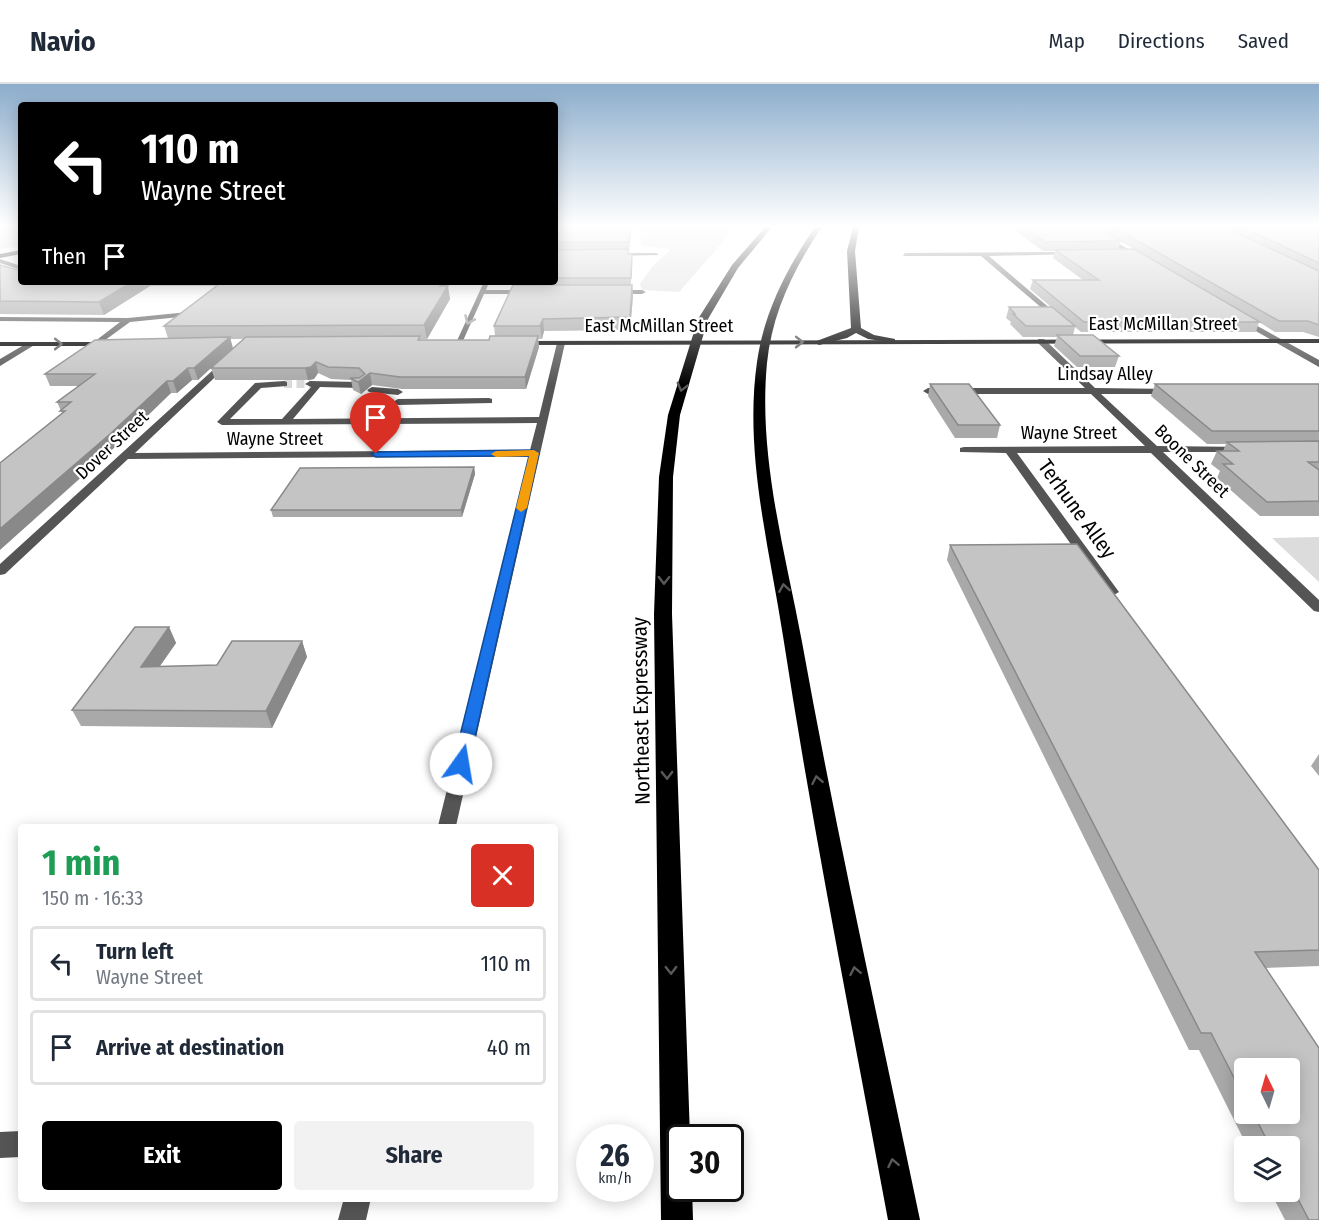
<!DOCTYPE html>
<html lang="en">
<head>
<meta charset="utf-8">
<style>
	:root { --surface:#fff; --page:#f2f2f3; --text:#1f2937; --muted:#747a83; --line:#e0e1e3; --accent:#000 }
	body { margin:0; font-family:"Fira Sans Condensed",sans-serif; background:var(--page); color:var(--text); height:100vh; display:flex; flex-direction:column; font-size:22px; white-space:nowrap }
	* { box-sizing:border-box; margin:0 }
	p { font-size:20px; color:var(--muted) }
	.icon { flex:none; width:33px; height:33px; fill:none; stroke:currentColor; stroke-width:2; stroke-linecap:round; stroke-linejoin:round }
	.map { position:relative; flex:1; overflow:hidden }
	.drawer { position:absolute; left:18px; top:740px; width:540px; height:378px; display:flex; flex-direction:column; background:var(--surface); border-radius:6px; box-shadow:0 3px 15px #0003 }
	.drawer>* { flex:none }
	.hud { position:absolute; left:18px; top:18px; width:540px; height:183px; border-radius:6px; box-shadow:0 3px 15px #0003; background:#000; color:#fff; overflow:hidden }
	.needle { width:39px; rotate:355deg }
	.fabs { position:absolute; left:1234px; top:974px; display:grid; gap:12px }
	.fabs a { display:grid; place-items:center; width:66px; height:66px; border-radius:6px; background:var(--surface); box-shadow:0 3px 15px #0003; font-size:30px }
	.speed { position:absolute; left:576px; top:1040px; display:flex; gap:12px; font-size:30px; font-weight:700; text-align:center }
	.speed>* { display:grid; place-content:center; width:78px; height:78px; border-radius:50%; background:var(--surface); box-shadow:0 3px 15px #0003; line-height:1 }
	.speed small { font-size:15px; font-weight:400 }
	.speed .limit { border:3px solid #111; border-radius:9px; background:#fff; color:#111 }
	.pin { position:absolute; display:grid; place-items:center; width:51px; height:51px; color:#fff; margin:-62px -26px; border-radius:50% 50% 50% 0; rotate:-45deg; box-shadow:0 0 6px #0007 }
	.pin .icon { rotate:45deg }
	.me { position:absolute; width:66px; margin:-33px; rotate:13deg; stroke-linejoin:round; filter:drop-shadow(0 0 4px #0008) }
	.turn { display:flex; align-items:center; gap:21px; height:126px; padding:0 24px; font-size:27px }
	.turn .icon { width:78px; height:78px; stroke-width:2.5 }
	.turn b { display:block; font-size:42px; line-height:51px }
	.then { display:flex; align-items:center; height:57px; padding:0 24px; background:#0003; gap:12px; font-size:22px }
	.round { display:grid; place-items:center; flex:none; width:63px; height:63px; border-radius:6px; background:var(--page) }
	.head { display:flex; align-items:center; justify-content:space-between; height:102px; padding:0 24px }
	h1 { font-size:36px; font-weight:700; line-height:45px; color:#1e9e55 }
	.action { display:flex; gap:12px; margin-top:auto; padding:12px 24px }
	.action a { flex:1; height:69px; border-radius:6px; background:var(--accent); color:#fff; font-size:24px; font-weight:700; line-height:69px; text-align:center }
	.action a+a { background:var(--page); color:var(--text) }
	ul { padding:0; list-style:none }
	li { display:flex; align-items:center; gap:18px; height:75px; margin:0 12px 9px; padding:0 12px; border:3px solid var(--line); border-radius:6px }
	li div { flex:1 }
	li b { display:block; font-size:22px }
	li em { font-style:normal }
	header { display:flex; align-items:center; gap:36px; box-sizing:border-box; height:84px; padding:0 30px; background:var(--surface); border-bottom:2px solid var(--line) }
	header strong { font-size:28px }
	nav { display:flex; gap:33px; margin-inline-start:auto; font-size:21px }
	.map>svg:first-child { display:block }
	.green { fill:#dcdcdc }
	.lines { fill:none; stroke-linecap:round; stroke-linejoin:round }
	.minor-tunnel-far1 { stroke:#d9d9d9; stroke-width:8; stroke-dasharray:8 4.5; stroke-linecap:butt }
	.minor-tunnel { stroke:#d9d9d9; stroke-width:11; stroke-dasharray:11 5; stroke-linecap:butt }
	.minor { fill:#555; fill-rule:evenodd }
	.major { fill:#000; fill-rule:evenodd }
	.highway { fill:#000; fill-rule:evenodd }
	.wall { fill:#a9a9a9; fill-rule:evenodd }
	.shaded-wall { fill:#898989 }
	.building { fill:#c4c4c4; stroke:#898989; stroke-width:1.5 }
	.oneway { stroke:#999 }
	.oneway2 { stroke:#595959 }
	.route { fill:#1a73e8; stroke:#114b97; stroke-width:1.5 }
	.slow { fill:#f59e0b }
	.labels { text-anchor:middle; stroke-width:4.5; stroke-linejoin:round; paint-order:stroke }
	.far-street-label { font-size:18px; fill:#000; stroke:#fff }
	.street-label { font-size:21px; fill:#000; stroke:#fff }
</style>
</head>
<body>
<header>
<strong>Navio</strong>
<nav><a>Map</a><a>Directions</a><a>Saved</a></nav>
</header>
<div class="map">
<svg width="1319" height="1136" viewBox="0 0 1319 1136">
	<rect width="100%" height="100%" fill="#fff"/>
	<path class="green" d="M0,143H21V162L0,165Z
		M635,143H736L679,208L642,206L640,200L652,183L671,165L642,162L639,145Z
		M1319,453V498L1272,454Z"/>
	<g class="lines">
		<path class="minor-tunnel-far1" d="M284,300H310"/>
		<path class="minor-tunnel" d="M383,337L392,322"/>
		<path class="minor" d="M1085,143H1092L1144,175L1139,176Z
			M612,169H656L659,171L610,172Z
			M905,169L1073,168L1076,170L989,172L1060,233L1057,237L981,172H903Z
			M0,175L21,182V186L0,179Z
			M483,200L488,201L486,206H529L533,208L529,210H484L462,259L455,261Z
			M613,206H642L646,208L642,210H610Z
			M195,225L199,227L190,232L130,238L97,262L93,260L94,258L120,238L0,237V233L128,234L188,228Z
			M1241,233L1319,276V283L1238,237Z
			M1038,255H1044L1095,304L1175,305L1177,307L1172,310H1101L1157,362L1247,363L1248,365L1243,368H1163L1319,516V528L1314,527L1151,369H1017L1119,508L1112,512L1107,511L1006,369L960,368V364L964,363L1145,362L1091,310H928L923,307L928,304H1085L1038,259Z
			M561,257L565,259L456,742H438L529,372L128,375L5,490L0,491V480L224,276L231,278L135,369L530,366L537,339L222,341L217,338L255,299L284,297L287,298V302L261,304L230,335H282L311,303L305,300L310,297L360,298L365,301L360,304L320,303L293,335L539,333L557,259Z
			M29,258L36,260L0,282V275Z
			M372,303L398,305L403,308L398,311L369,308L367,306Z
			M489,314L492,315V319L398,321L393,318L398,315Z
			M21,1047V1073L0,1074V1048Z
			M344,1114H371L366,1136H338Z"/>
		<path class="major" d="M21,166V170L0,174V170Z
			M1319,255V259L519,261L515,259L519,257Z
			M0,258H108L112,260L108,262H0Z"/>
		<path class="highway" d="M765,143H772L738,184L708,235L680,331L673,393L672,530L690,1053H680V1104H692L693,1136H661L654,530L659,393L668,331L698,235L732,181Z
			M815,143H822C794,184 772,229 767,279C758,373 785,467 802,558C837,752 880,944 920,1136H888C852,941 813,747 783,552C769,462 744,369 757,278C764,228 787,184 815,143Z
			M853,143H859L855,167L861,244L874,251L895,255V259L868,255L856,249L847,254L819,261L814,258L851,244L847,167Z"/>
	</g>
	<path class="wall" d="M555,143L631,144V152L629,167H628V170H632L631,201L633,212L630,246L544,247L542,255H538L539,263L526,305H402L372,301L361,310L353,306L351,296L331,295L318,289L314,295L308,296H215L211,284L243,255H231L198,296H192L177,309H171L114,364L62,329L57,318L79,302H50L45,290L168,254L164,242L217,202H150L104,231L0,230V181L21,198H449L447,202L450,215L427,255H420V256H489L495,252L494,242L518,201V198H555Z
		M1010,143H1319V253L1303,248H1275L1259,238L1256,248H1081L1075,243L1073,251L1119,272L1115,283H1077L1054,262L1057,253H1023L1010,240L1011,238L1006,234L1009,223H1051L1030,205L1033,196H1083L1053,174L1055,167H1043ZM1116,155L1134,165H1118L1121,157Z
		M930,300L1000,341L997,354H955L928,312Z
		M1155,300H1319V432H1260L1217,394L1220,387L1211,380L1217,367H1223L1226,360H1207L1151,312Z
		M474,383L475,390L462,433H273L271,426Z
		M950,461L1319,786V882L1265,884L1319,1136H1285L1270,1107H1290V1062H1247L1199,966H1189L947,476ZM1245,984L1290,1029H1245Z
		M169,543L176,559L160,582L217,581L302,557L307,573L272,644L81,642L72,626Z
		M1319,670V692L1311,682Z"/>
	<path class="shaded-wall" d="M132,198H149L150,202L104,231L99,218Z
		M442,198H449L445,207L448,202L450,215L427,255L424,241Z
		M632,201L633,212L630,246V233Z
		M543,235L544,247L542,255L540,242Z
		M538,252L539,263L526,305L525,293Z
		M230,253L233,264L198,296L194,284Z
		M316,278L318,289L314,295L308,296L305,284Z
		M188,284L192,296L177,309L173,297Z
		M370,289L372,301L361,310L358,298Z
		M167,297L171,309L114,364L0,466V445Z
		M474,383L475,390L462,433L461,426Z
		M169,543L176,559L148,599L141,583Z
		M302,557L307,573L272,644L266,627Z"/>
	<path class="building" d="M555,143H626L631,144L629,158H555Z
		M1023,143H1098L1121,157L1045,158Z
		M1113,143H1224L1319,187V241L1308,237H1279Z
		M1242,143H1319V179Z
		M628,165V170H632L631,194H555V166Z
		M1134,165L1260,238H1084L1033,196H1099L1055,166Z
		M0,181L21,187V198H132L99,218L0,217Z
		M222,198H442L440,202H448L424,241L164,242Z
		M513,201H632L630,233L543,235L540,242H494Z
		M1009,223H1052L1075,242H1026L1013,230H1015Z
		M1057,251H1093L1119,272H1080Z
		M420,252L418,256H489L490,252H538L525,293H400L370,289L358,298L350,294H359L365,290L359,284L328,283L316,278L311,283L305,284H211L246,253Z
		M230,253L194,284H188L173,297H167L109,351L0,445V379L65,327H60L71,318H57L95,290H45L95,256Z
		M930,300H969L1000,341H958Z
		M1155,300H1319V347H1212Z
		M1319,357V378H1308L1319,386V417L1267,418L1223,380H1233L1217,367H1239L1227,358Z
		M474,383L461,426H271L300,384Z
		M1077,460L1319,786V866L1255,868L1319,964V1136H1309L1290,1100V1062H1270L1253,1029H1290V984H1245V1015L1211,949H1201L950,461Z
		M135,543H169L141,583L217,581L232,557H302L266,627L72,626Z"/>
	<defs><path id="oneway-chevron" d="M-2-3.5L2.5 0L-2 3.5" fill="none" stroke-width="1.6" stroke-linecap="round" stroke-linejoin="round" transform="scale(1.5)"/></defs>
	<use class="oneway" href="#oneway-chevron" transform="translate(469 236) rotate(114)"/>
	<g class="oneway2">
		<use href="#oneway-chevron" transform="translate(799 258)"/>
		<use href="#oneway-chevron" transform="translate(58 260)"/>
		<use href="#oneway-chevron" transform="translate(682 303) rotate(105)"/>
		<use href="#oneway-chevron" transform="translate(664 496) rotate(91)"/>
		<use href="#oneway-chevron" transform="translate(784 504) rotate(-99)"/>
		<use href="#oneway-chevron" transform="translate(667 691) rotate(89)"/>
		<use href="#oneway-chevron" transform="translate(817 696) rotate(-101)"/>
		<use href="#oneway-chevron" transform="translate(671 886) rotate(89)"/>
		<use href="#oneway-chevron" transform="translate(855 887) rotate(-101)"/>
		<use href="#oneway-chevron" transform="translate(893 1079) rotate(-101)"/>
	</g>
	<linearGradient id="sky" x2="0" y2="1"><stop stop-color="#8cadcc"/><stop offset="0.47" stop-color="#fff"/><stop offset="1" stop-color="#fff" stop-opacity="0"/></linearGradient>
	<rect width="1319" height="302" fill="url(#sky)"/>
	<path class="route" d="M534,366L539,369L469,680L461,685L453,680L529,372L376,373L371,370L376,368Z"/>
	<path class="slow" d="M534,366L539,369L527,424L521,428L516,424L529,372L496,373L491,370L496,367Z"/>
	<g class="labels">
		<g class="far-street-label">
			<text x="1163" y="246">East McMillan Street</text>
			<text x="659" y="248">East McMillan Street</text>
			<text x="1105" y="296">Lindsay Alley</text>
			<text x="1069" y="355">Wayne Street</text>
			<text x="275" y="361">Wayne Street</text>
			<text transform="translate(112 361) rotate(-43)" y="6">Dover Street</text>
			<text transform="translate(1192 377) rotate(44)" y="6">Boone Street</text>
		</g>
		<g class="street-label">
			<text transform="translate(1077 425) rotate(54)" y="7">Terhune Alley</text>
			<text transform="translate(641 627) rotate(-91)" y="7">Northeast Expressway</text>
		</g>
	</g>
</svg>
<div class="fabs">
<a><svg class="needle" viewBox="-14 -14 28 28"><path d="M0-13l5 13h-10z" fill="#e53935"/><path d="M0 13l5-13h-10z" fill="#747a83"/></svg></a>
<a><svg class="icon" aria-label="layers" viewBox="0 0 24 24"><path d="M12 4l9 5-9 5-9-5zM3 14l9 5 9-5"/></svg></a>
</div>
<div class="speed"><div>26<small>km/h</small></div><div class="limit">30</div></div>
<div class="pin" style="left:376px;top:370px;background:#d93025"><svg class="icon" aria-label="arrive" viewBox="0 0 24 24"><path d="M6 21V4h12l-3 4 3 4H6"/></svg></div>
<svg class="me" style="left:461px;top:680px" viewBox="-20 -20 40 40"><circle r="19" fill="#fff"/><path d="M0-13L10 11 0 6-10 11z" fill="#1a73e8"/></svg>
<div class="hud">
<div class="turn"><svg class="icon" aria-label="left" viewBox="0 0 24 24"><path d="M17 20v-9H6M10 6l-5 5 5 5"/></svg><div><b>110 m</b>Wayne Street</div></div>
<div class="then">Then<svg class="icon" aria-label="arrive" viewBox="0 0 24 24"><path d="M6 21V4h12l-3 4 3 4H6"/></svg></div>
</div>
<section class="drawer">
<div class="head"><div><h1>1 min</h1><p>150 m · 16:33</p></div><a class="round" style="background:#d93025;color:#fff"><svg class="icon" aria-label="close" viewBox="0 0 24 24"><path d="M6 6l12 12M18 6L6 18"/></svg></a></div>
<ul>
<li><svg class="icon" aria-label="left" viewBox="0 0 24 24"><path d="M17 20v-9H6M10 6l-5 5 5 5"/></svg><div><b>Turn left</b><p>Wayne Street</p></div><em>110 m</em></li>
<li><svg class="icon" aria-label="arrive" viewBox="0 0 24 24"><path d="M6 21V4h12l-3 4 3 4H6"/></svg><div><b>Arrive at destination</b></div><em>40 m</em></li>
</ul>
<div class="action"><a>Exit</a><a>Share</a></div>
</section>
</div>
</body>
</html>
